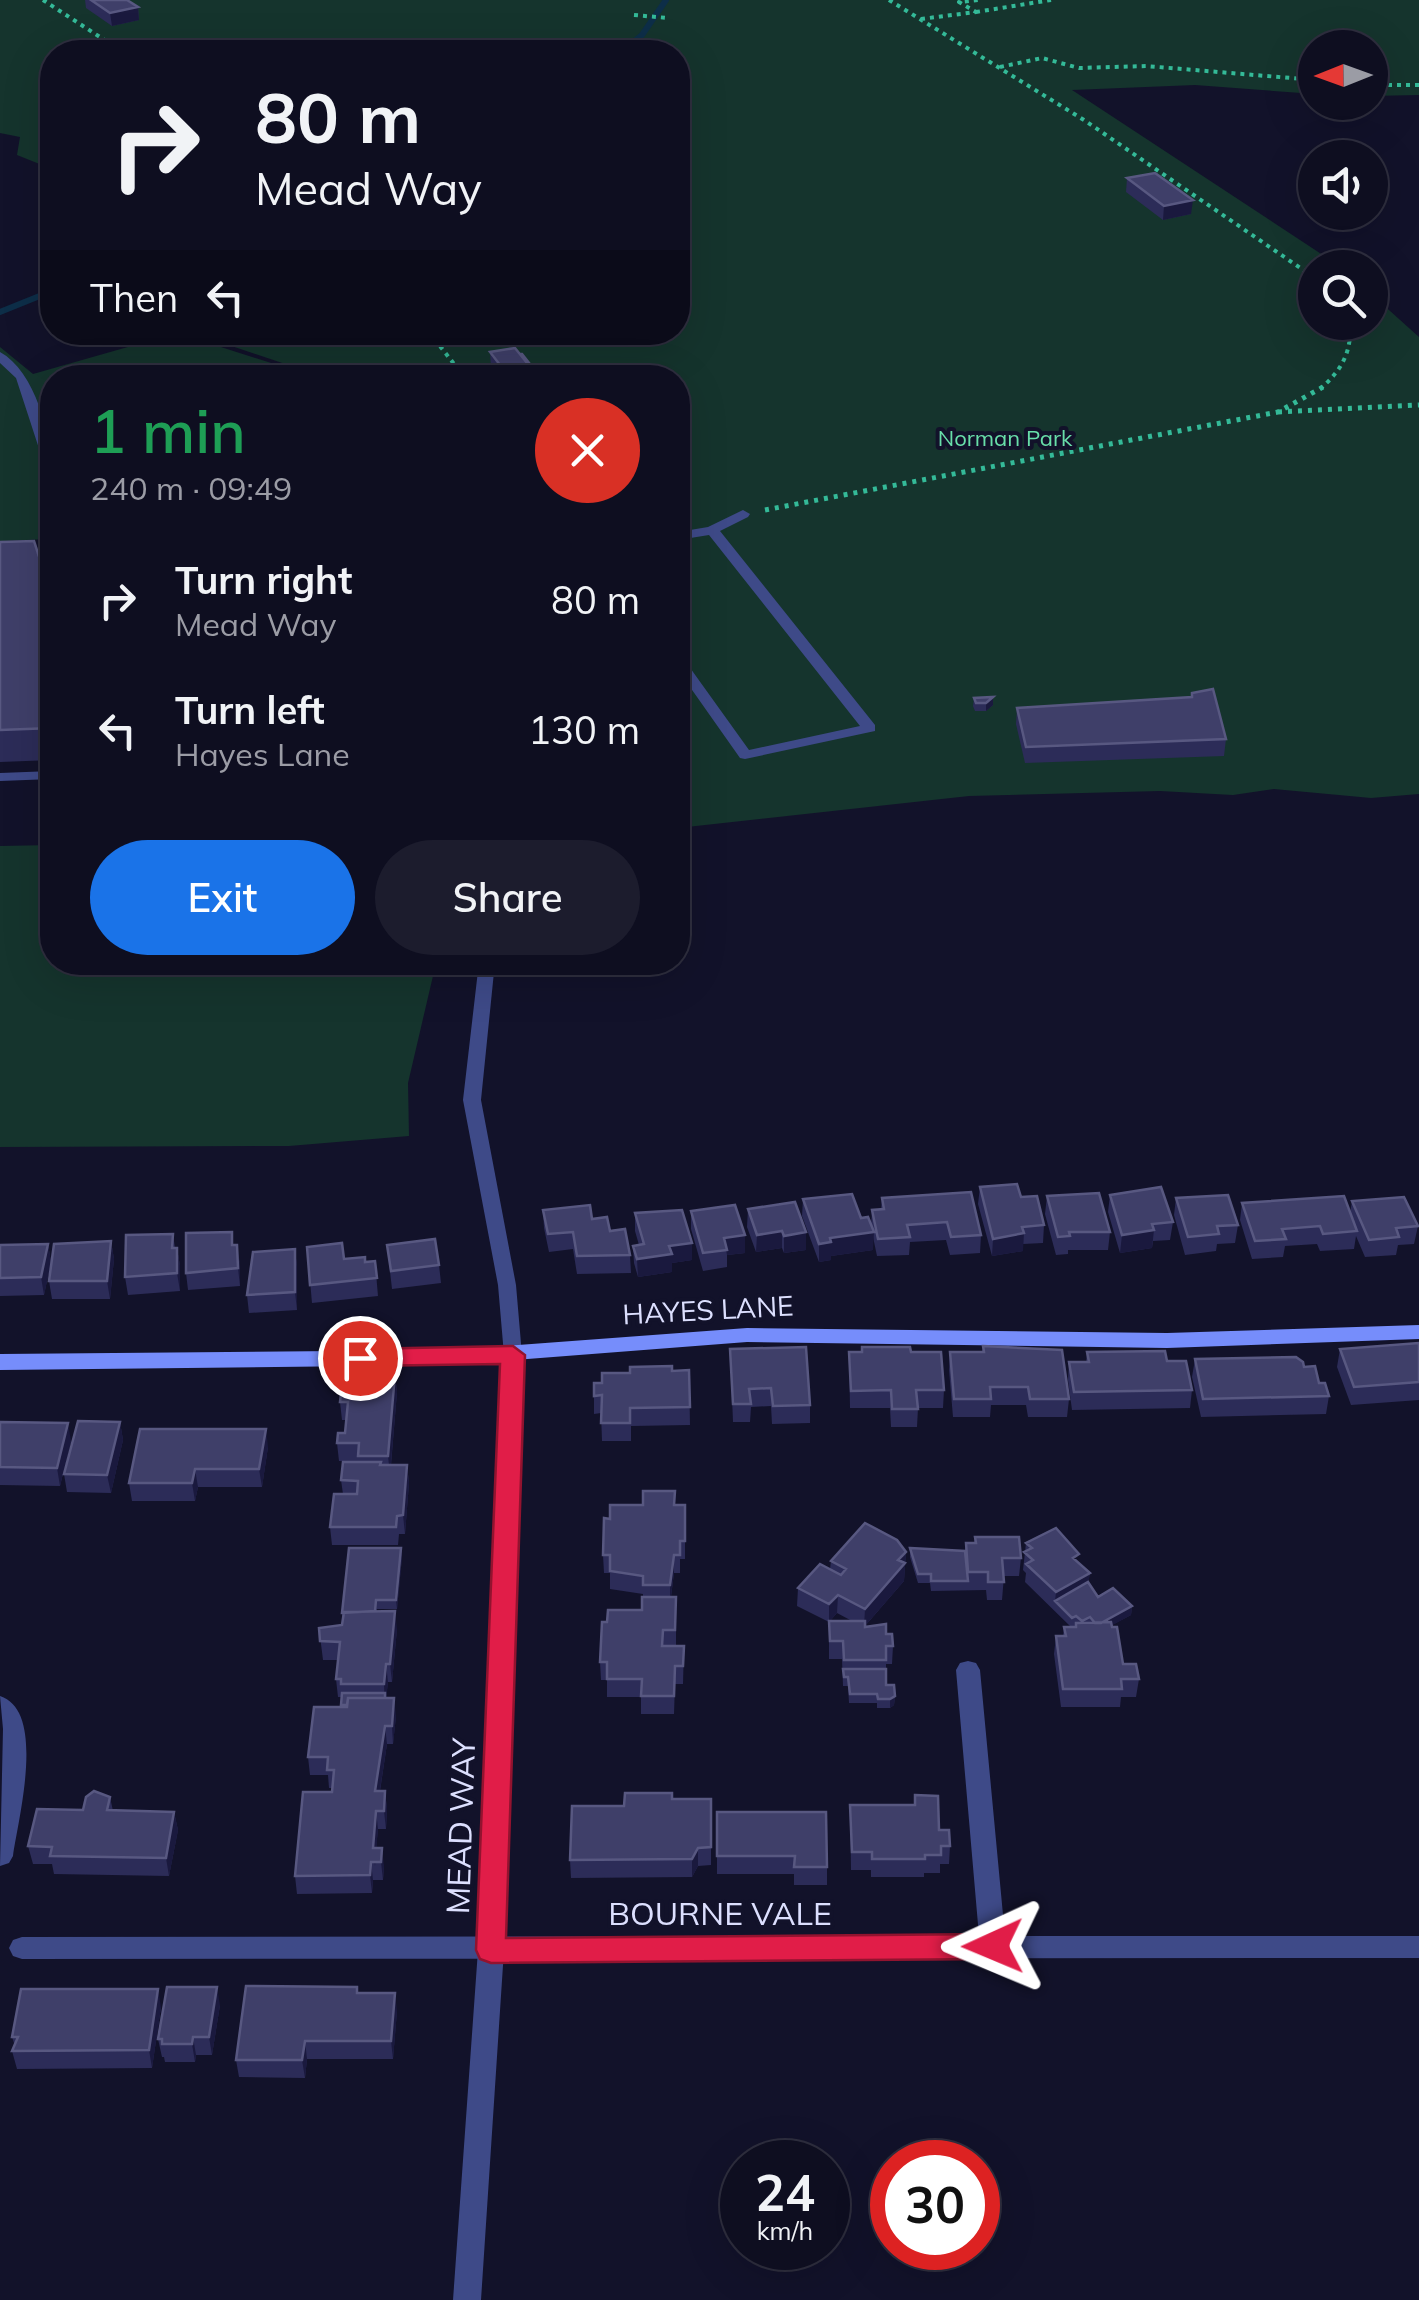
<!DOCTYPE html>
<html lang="en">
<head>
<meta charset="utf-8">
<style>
	:root { --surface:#0e0e20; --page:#1c1c2d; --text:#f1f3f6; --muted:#9b9ca5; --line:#2e2e3e; --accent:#1a73e8 }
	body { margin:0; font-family:Mulish,sans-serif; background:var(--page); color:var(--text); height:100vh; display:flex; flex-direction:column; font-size:38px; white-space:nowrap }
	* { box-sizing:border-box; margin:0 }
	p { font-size:32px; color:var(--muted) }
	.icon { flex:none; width:55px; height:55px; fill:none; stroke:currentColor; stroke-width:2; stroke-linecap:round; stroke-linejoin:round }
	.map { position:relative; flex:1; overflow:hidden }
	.details { position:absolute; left:40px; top:365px; width:650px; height:610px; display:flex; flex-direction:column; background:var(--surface); border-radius:40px; box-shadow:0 10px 40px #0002,0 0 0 2px var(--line) }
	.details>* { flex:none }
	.banner { position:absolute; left:40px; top:40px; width:650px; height:305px; border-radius:40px; box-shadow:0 10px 40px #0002,0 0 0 2px var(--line); background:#0e0e20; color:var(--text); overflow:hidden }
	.needle { width:65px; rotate:269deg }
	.fabs { position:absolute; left:1298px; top:30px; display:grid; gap:20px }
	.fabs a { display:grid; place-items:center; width:90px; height:90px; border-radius:50%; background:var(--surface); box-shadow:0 10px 40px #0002,0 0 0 2px var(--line); font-size:50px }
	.speed { position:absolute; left:720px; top:2140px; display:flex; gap:20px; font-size:50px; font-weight:700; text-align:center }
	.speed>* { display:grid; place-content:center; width:130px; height:130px; border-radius:50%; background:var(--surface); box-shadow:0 10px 40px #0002,0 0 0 2px var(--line); line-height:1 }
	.speed small { font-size:25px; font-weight:400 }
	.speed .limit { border:15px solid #d22; background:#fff; color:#111 }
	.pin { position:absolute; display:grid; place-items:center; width:85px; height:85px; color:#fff; margin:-42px; border:5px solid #fff; border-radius:50%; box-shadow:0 2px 10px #0007 }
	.me { position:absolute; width:110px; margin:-55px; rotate:269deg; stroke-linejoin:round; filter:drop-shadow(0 0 8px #0008) }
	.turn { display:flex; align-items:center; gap:35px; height:210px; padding:0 50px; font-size:45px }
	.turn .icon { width:130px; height:130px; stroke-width:2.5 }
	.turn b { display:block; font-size:70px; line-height:85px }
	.then { display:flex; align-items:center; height:95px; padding:0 50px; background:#0003; gap:20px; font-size:38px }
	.round { display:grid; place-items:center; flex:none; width:105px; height:105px; border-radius:52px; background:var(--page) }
	.overview { display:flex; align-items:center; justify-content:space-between; height:170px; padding:0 50px }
	h1 { font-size:60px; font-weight:600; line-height:75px; color:#1e9e55 }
	.action { display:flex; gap:20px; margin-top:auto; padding:20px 50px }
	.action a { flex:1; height:115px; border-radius:60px; background:var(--accent); color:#fff; font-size:40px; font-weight:600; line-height:115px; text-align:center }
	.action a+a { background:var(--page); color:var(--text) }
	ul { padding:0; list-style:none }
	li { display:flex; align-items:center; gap:30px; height:130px; padding:0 50px }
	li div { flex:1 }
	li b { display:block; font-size:38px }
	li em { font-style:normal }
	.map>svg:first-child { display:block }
	.green { fill:#15342d }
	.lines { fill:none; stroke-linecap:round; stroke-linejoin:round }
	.stream { stroke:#0d2e48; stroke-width:6 }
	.path-far1 { stroke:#34ba98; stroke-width:4; stroke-dasharray:4 5; stroke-linecap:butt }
	.path { stroke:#34ba98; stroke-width:5; stroke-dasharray:4 6; stroke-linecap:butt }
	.service { fill:#3e4a88; fill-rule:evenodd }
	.minor { fill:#3e4a88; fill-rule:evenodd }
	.tertiary { fill:#3e4a88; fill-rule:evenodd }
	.secondary { fill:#768dfb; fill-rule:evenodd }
	.wall { fill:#2c2c58; fill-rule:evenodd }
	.shaded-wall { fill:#1a193e }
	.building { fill:#3f3f69; stroke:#585881; stroke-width:2.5 }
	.route { fill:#e11d48; stroke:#92132f; stroke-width:2.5 }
	.labels { text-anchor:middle; stroke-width:8; stroke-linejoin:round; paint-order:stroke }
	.far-park-label { font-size:22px; fill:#68dea9; stroke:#12122a }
	.street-label { font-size:28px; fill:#dcdffe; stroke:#12122a }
	.near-street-label { font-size:32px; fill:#dcdffe; stroke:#12122a }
</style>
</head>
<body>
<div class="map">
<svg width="1419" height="2300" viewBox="0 0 1419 2300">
	<rect width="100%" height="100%" fill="#12122a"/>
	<path class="green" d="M0,0H1419V95L1370,96V48H1315V94L1195,85L1072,90L1341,267L1315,268V322H1370V293L1419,337V794L1371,798L1274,789L1233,795L1160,791L969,796L678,828V378L324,377L193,333L678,332V52H52V169L17,155L20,137L0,133Z
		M177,333L315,377L52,378V546L49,539L4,541L0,558V347L33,374Z
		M52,845V962L436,963L408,1083L409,1136L289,1146L0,1147V846Z"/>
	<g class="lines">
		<path class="stream" d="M621,52L642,35L666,0
			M0,312L52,291"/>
		<path class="path-far1" d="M43,0L123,52
			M889,0L1084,120L1315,278
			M976,12L1051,0
			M634,15L668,18
			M921,19L976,12L959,2L978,0
			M1000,67L1042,58L1079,68L1146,66L1315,80
			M1370,85H1419
			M1351,328L1364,333
			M429,332L465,378
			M460,372L498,365
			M1320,389C1342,370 1352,352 1350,322"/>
		<path class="path" d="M1278,412L1419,405
			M765,510L1278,412L1323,387"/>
		<path class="service" d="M0,352C35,371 52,436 52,474L46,470L16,378L0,363Z
			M743,510L750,514L748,517L720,531L875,725V731L745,759L740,758L678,670V657L683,658L749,750L860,726L709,535L678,540V532L708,527Z
			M52,771V779L0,781V773Z
			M479,962H495L481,1100L516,1285L522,1355L520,1360H506L504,1355L498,1285L463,1100Z"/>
		<path class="minor" d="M968,1661L976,1663L980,1670L1005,1936H1419V1958L22,1959L13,1956L9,1948L13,1940L22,1937L979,1936L956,1670L960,1663Z
			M0,1696C47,1711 18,1819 13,1856L9,1863L0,1866L3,1729Z"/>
		<path class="tertiary" d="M513,1348L521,1350L524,1355L504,1950L481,2300H453L478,1950L502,1355L505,1350Z"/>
		<path class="secondary" d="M1419,1325V1339L1167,1348L747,1342L450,1365L0,1370V1354L450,1350L747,1328L1167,1333Z"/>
	</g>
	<path class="wall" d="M85,0H127L138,7L139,20L112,26L86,8Z
		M1127,178L1191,214L1163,220L1126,192Z
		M490,352L541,378H499L491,367Z
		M0,542L52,597V760L0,762Z
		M993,697V705L986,711H975L973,706L974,698Z
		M1017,708L1226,739L1224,756L1025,763L1016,724Z
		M980,1187L1021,1197L1044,1225L1043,1243L1023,1244V1251L992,1256L978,1204Z
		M1110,1195L1173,1222L1170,1240L1153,1241L1152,1248L1120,1253L1108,1212Z
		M1047,1196L1110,1232L1108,1250H1068V1254L1056,1255L1045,1214Z
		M882,1198L981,1235L980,1253L950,1255L946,1240L910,1242L909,1255L877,1256L873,1237V1250L831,1256V1260L819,1262L802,1216L803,1199L861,1218L871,1226L872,1210L881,1209Z
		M1176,1198L1238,1225L1235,1243L1217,1244L1216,1251L1185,1255L1174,1215Z
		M1352,1201L1418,1226L1414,1244L1398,1245L1396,1255L1365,1257L1356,1236L1354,1249L1320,1251L1317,1244L1285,1246L1283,1257L1252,1259L1240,1220L1242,1203L1350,1213Z
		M795,1202L806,1250L784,1253L782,1248L756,1252L747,1227L748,1209Z
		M543,1210L592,1219L610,1231L630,1255L631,1273L577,1274L573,1249L549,1252L544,1228Z
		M691,1211L745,1253L727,1255V1267L703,1271L691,1229Z
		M635,1213L692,1243V1260L672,1263V1272L638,1277L634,1263L633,1246L639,1245L635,1231Z
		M173,1234L175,1248H177L180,1266V1291L128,1295L125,1277Z
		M111,1241L114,1259L110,1299H52L49,1281Z
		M48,1244L51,1262L44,1295L0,1296V1245Z
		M234,1245L240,1263V1286L188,1290L186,1273Z
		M387,1245L439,1265L441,1283L392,1289Z
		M307,1247L344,1259L365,1262L375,1261L378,1296L312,1303Z
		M295,1249L297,1267V1310L249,1313L247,1295Z
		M1419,1343V1400L1351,1405L1337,1367L1340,1349Z
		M983,1346L1069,1399L1067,1417H1028L1026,1405H991L990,1417H953L949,1370L950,1352H982Z
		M730,1349L810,1405V1423L772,1424L771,1406L751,1407L750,1422H733Z
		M849,1352H911L944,1390L943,1408H918L917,1427H891L890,1408H850Z
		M1087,1352L1167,1361L1192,1390L1190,1408L1072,1410L1068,1380L1069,1362H1086Z
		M1195,1359L1304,1367L1319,1383L1329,1396L1326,1414L1201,1417L1192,1377Z
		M689,1370L690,1425L631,1426V1441H602L601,1413L594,1414V1396L602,1383L672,1371Z
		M395,1374L397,1392L391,1465H407L409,1483L405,1534H399L398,1545H332L330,1527L343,1494L341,1480L358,1462L339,1461L337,1443L345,1433L346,1420H342L340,1402Z
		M0,1422L71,1441L60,1486L0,1485Z
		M120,1422L123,1440L111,1493L67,1492L64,1474Z
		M268,1447L262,1487H198L195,1501H132L129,1483Z
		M675,1505H685V1559H680V1573H674L671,1597H676V1646H684L683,1684H675L674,1714H641V1697H607V1680H601L600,1662L607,1622L642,1610L643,1597V1594L610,1589V1573H604L603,1555L610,1519Z
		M975,1537L1021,1558L1019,1576H1004L1002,1600H987L986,1590L931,1591L930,1583H918L910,1557V1548L965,1552L966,1543H974Z
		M1026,1543L1078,1562L1090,1573L1088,1582L1098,1597L1132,1606L1131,1615L1112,1625L1123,1664L1139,1679L1136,1697H1121L1120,1707H1061L1054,1654L1056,1636H1063L1064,1627H1071L1025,1582L1026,1573L1023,1570Z
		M401,1548L402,1557L397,1609H377L376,1611L397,1629L392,1682H388L386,1698L396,1716L393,1744H387L380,1791H385L387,1809L386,1829H378L376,1848L384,1866L383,1880H373L372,1893L297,1894L295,1876L332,1788H329L328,1775H310L308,1757L341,1707L342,1697H338L336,1679L338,1660H323L319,1628L342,1625V1613Z
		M906,1552L904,1581L865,1626L886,1634L893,1646L892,1664H886V1685L895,1696L894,1705L890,1708H877V1703H849L848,1686H843L842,1659H829V1622L797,1606L798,1588L830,1569L831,1561ZM837,1613L852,1621H830Z
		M110,1797L113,1811L174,1812L178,1830L169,1876L54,1874L52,1864H33L28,1846L83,1810Z
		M672,1799H711V1865L698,1866L692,1877L571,1878L570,1860L624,1806Z
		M850,1805L939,1830L950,1846L949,1864H940V1873H924V1877H871V1870H851Z
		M717,1812L827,1867V1885H794V1874H717Z
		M358,1993L397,2011L393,2059H307L305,2078L239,2077L236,2060Z
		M220,2005L212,2055H196L195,2062H165L164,2057H162L158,2039Z
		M161,2007L152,2068L17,2069L12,2051L15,2046L12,2037Z"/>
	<path class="shaded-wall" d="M138,7L139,20L112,26L110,13Z
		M1193,200L1191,214L1163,220L1164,206Z
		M993,697V705L986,711V703Z
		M1154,1230L1152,1248L1120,1253L1122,1235Z
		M782,1231V1248L756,1252L757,1235Z
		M806,1232V1250L784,1253V1236Z
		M874,1232L873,1250L831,1256V1260L819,1262V1244L830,1238Z
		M1024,1233L1023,1251L992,1256L993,1239Z
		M745,1235V1253L727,1255L724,1238Z
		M111,1241L114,1259L110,1299L107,1281Z
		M692,1243V1260L672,1263V1272L638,1277L637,1259L669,1246Z
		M48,1244L51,1262L44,1295L41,1277Z
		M237,1245L240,1263V1286L238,1268Z
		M177,1248L180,1266V1291L177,1273Z
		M295,1249L297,1267V1310L295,1292Z
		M395,1374L397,1392L390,1474L388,1456Z
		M120,1422L123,1440L111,1493L107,1475Z
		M68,1423L71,1441L60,1486L57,1468Z
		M266,1429L268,1447L262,1487L259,1469Z
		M407,1465L409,1483L405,1534L403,1515Z
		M195,1469L198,1487L195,1501L192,1483Z
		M401,1548L402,1557L397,1609L396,1600Z
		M906,1552L904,1581L864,1627L865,1609L898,1560Z
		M674,1555V1573L670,1603V1585Z
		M1090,1573L1087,1592L1055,1601L1056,1592Z
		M838,1595L837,1613L829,1622V1604Z
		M1132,1606L1131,1615L1096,1634L1097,1625Z
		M395,1611L397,1629L392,1682L390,1664Z
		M386,1664L388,1682L385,1714L384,1684Z
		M895,1696L894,1705L890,1708V1699Z
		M394,1698L396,1716L393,1744L392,1726Z
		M385,1726L387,1744L377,1809L375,1791Z
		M385,1791L387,1809L386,1829L384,1811Z
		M376,1811L378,1829L375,1866L373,1848Z
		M174,1812L178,1830L169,1876L166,1858Z
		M382,1848L384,1866L383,1880L381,1862Z
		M698,1848V1866L692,1877V1859Z
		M371,1862L373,1880L372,1893L370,1875Z
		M217,1987L220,2005L212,2055L209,2037Z
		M158,1989L161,2007L152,2068L149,2050Z
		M395,1993L397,2011L393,2059L391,2041Z
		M193,2037L196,2055L195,2062L192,2044Z
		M305,2041L307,2059L305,2078L302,2060Z"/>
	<path class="building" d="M91,0H127L138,7L110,13Z
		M1155,173L1193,200L1164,206L1127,178Z
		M515,348L539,378H510L490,352Z
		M520,354H522L541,378H539Z
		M34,541L52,597V728L0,730V542Z
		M1213,689L1226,739L1026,747L1017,708L1192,697V693Z
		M993,697L986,703H976L974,698Z
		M1017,1184L1021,1197L1037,1196L1044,1225L1022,1227L1024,1233L993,1239L980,1187Z
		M1161,1187L1173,1222L1152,1224L1154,1230L1122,1235L1110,1195Z
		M971,1192L981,1235L951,1237L947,1222L907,1225L910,1237L878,1239L872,1210L884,1209L882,1198Z
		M1099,1193L1110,1232H1069L1070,1236L1058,1237L1047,1196Z
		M852,1194L861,1218L868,1217L874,1232L830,1238L831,1242L819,1244L803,1199Z
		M1228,1195L1238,1225L1217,1226L1219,1234L1188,1237L1176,1198Z
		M1344,1196L1357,1231L1323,1234L1320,1226L1282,1229L1286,1239L1255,1241L1242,1203Z
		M1404,1197L1418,1226L1396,1228L1399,1237L1369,1240L1352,1201Z
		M795,1202L806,1232L784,1236L782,1231L757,1235L748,1209Z
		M590,1205L592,1219L607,1217L610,1231L625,1229L630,1255L577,1256L573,1232L548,1234L543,1210Z
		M735,1205L745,1235L724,1238L727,1250L703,1253L691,1211Z
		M682,1210L692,1243L669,1246L672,1254L637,1259L633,1246L644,1244L635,1213Z
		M232,1232V1245H237L238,1268L186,1273V1233Z
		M173,1234L172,1248H177V1273L125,1277L126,1235Z
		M435,1239L439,1265L391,1271L387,1245Z
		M111,1241L107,1281H49L54,1244Z
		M342,1243L344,1259L365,1257V1262L375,1261L377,1278L310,1285L307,1247Z
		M48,1244L41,1277L0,1278V1245Z
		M295,1249V1292L247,1295L253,1252Z
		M1419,1343V1382L1354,1387L1340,1349Z
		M983,1346L1062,1350L1069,1399H1030L1028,1387H990L991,1399H954L950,1352H984Z
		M806,1347L810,1405L773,1406L771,1388L749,1389L751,1404H733L730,1349Z
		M862,1347H910L911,1352H941L944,1390H916L918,1409H892L891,1390L851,1391L849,1352H862Z
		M1165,1351L1167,1361H1186L1192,1390L1074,1392L1069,1362H1089L1087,1352Z
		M1296,1357L1303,1362L1304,1367L1315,1366L1319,1383H1325L1329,1396L1203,1399L1195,1359Z
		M672,1366V1371L689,1370L690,1407L630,1408V1423H601L602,1395L594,1396V1383H602V1373H630V1367Z
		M343,1374H395L388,1456H358L359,1443H337L338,1433H345L348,1402H340Z
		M78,1421L120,1422L107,1475L64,1474Z
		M0,1422L68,1423L57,1468L0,1467Z
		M140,1429H266L259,1469H195L192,1483H129Z
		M343,1462H381L380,1465H407L403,1515L397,1516L396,1527H330L334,1494H357L358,1481L341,1480Z
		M643,1491H675L674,1505H685V1541H680V1555H674L670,1585H643V1576L610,1571V1555H603L604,1518L610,1519V1505H643Z
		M865,1523L897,1540L906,1552L898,1560L905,1563L865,1609L838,1595L829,1604L798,1588L820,1564L841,1575L846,1569L831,1561Z
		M1056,1528L1079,1554L1073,1558L1090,1573L1056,1592L1026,1564L1033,1560L1024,1552L1032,1548L1026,1543Z
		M975,1537H1019L1021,1558H1002L1004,1582H988V1572H968L966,1543H976Z
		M349,1548H401L396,1600H376L375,1611L342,1613Z
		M910,1548L965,1551L968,1581H931V1574H918Z
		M1088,1582L1098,1597L1113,1588L1132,1606L1101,1623H1095L1090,1617L1082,1621L1076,1616L1072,1618L1055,1601Z
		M642,1597H676L675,1630H663L662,1646H684L683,1666H675L674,1696H641L642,1679H607V1662H600L602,1622H607L608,1610H642Z
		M395,1611L390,1664H386L384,1684H341V1679H336L340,1642L320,1641L319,1628L342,1625L344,1612Z
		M829,1621H865V1627L886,1624V1634H892L893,1646H886V1660H844L843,1641H830Z
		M1111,1622L1112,1627H1117L1123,1664H1136L1139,1679H1121L1122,1689H1063L1056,1636H1066L1064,1627H1076V1623Z
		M843,1669H886V1685H894L895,1696L890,1699H878L877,1694H850L848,1677H844Z
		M342,1693H385V1698H348L347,1705H341Z
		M348,1698H394L392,1726H385L375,1791H385L384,1811H376L373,1848H382L381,1862H371L370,1875L295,1876L303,1792H332L334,1770H327L328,1757H308L314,1707H347Z
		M94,1791L110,1797L107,1810L174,1812L166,1858L50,1856L52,1847L28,1846L37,1809L83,1810L86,1797Z
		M625,1793H672V1799H711V1847L698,1848L692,1859L570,1860L572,1806H624Z
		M915,1795L938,1796L939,1830H949L950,1846H941V1855H925V1859H872V1852H852L850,1805H915Z
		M717,1812H826L827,1867H794L795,1856H717Z
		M246,1986L357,1987V1993H395L391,2041H305L302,2060H236Z
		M167,1987H217L209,2037H193L192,2044H162V2039H158Z
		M21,1989H158L149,2050L12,2051L18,2037H12Z"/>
	<path class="route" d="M513,1346L525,1355L506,1938L993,1934L1004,1938L1008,1946L1004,1955L993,1959L491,1963L480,1959L476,1950L500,1364L360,1366L348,1358L360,1349Z"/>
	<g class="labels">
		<g class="far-park-label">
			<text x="1005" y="446">Norman Park</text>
		</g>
		<g class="street-label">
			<text transform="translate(708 1310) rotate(-3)" y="10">HAYES LANE</text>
		</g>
		<g class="near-street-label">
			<text transform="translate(461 1826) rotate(-88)" y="11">MEAD WAY</text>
			<text x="720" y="1925">BOURNE VALE</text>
		</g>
	</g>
</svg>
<div class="fabs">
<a><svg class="needle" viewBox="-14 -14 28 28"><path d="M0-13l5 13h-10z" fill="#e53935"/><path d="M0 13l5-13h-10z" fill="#9b9ca5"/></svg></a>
<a><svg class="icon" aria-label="sound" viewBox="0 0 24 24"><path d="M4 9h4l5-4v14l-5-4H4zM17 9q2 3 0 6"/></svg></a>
<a><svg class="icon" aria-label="search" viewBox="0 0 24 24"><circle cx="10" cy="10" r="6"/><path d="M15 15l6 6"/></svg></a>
</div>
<div class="speed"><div>24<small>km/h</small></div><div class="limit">30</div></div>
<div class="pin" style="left:360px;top:1358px;background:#d93025"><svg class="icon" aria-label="arrive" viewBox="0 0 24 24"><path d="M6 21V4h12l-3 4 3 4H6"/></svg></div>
<svg class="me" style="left:993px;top:1946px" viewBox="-20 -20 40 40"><path d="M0-17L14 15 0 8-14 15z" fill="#e11d48" stroke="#fff" stroke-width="4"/></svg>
<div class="banner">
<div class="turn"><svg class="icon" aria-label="right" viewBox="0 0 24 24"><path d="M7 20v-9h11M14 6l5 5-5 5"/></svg><div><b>80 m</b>Mead Way</div></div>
<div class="then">Then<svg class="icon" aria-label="left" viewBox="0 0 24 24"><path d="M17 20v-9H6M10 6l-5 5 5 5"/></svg></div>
</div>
<section class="details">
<div class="overview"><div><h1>1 min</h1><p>240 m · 09:49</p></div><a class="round" style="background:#d93025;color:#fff"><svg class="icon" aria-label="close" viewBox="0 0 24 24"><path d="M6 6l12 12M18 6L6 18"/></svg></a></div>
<ul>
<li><svg class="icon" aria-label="right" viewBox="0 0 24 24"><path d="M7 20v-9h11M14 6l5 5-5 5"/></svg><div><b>Turn right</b><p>Mead Way</p></div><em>80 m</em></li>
<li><svg class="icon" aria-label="left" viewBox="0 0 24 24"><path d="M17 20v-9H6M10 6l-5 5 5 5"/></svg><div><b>Turn left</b><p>Hayes Lane</p></div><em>130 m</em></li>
</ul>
<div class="action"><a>Exit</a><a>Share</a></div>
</section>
</div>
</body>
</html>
